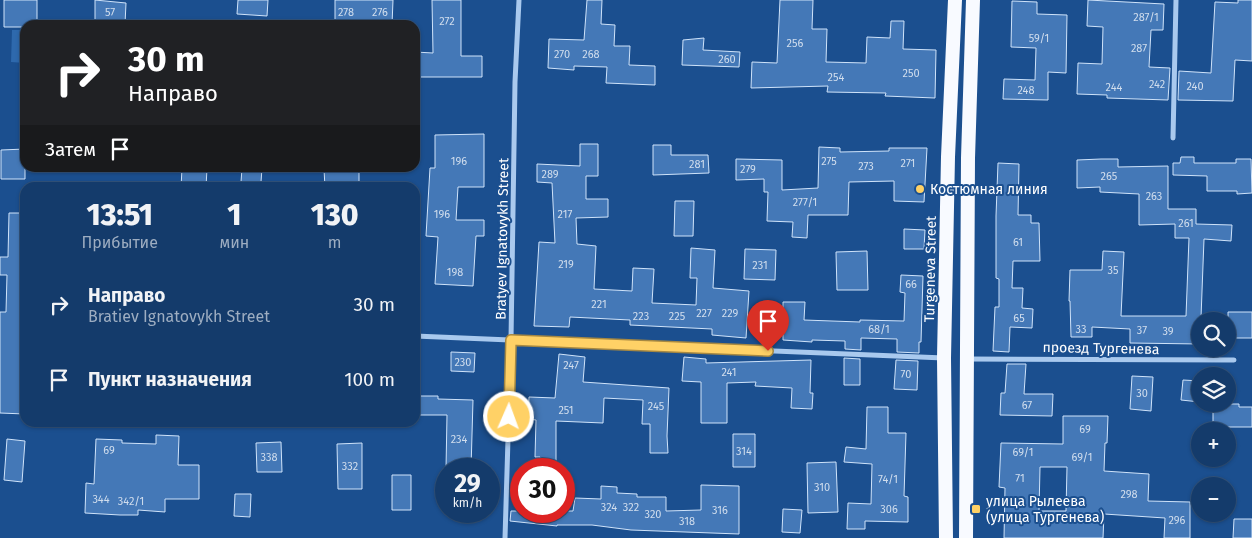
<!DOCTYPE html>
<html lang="ru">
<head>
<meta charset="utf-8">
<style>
	:root { --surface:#143b6b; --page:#1d4271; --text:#f1f3f6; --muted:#9dadc1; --line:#33557e }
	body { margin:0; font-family:"Fira Sans",sans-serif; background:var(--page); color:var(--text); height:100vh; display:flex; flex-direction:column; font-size:19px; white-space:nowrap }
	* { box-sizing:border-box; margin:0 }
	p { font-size:16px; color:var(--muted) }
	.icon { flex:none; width:28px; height:28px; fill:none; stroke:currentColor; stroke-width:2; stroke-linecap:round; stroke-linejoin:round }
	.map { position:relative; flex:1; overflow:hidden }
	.sheet { position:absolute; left:20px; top:182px; width:400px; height:245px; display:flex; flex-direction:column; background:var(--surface); border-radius:15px; box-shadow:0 1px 4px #0004,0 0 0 1px var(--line) }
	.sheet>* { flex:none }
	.guide { position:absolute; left:20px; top:20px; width:400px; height:152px; border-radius:15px; box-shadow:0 1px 4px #0004,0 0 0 1px var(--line); background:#202124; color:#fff; overflow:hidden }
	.fabs { position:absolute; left:1191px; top:312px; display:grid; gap:10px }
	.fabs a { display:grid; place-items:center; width:45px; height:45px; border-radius:50%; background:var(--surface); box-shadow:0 1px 4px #0004,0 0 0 1px var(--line); font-size:25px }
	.speed { position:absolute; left:435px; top:458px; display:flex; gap:10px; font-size:25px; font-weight:700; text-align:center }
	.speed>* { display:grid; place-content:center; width:65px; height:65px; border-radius:50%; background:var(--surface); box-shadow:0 1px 4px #0004,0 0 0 1px var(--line); line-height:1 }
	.speed small { font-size:12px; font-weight:400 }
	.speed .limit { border:8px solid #d22; background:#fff; color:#111 }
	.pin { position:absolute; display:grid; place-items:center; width:42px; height:42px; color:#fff; margin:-51px -21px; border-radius:50% 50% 50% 0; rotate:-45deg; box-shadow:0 0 5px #0007 }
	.pin .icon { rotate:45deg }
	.me { position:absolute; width:55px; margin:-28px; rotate:2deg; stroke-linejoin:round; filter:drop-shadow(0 0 4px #0008) }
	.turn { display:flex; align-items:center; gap:18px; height:105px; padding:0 25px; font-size:22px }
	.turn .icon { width:65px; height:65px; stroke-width:2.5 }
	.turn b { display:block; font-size:35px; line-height:42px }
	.then { display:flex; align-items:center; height:48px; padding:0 25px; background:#0003; gap:10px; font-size:19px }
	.eta { display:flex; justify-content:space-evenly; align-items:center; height:85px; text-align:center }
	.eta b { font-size:30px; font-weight:800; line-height:35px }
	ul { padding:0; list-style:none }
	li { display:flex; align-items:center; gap:15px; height:75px; padding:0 25px }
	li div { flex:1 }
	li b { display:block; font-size:19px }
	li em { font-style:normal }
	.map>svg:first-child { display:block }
	.green { fill:#2e69ad }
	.building { fill:#4478b7; stroke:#cfe3fa; fill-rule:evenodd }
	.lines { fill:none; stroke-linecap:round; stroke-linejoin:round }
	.minor { stroke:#a9c9ee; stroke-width:5 }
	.trunk { stroke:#f8faff; stroke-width:14 }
	.route-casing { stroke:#a68842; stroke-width:12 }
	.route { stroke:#ffd166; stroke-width:9 }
	.poi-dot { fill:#ffd166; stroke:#1b4f8f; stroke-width:2 }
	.labels { text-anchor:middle; stroke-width:4; stroke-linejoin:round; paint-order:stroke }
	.number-label { font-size:11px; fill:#d0dded }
	.poi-label { font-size:14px; fill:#fff; stroke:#1b4f8f; text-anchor:start }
	.street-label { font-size:14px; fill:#fff; stroke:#1b4f8f }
</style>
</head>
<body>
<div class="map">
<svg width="1252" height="538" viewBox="0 0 1252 538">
	<rect width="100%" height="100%" fill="#1b4f8f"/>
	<path class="green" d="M12,30H25V63L11,62Z"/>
	<path class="building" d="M4,0H37V25H25V27H4Z
		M95,0L126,3L125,24L95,22Z
		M238,0H268L267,16L237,14Z
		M335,0H393L392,25H335Z
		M432,0H461V56H482V77H415V52L433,53Z
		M587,0H602L601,24L615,25L614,46H630L629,65L655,66V85L606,83L607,67L574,66V70L548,68L549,39L584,40Z
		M780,0H813L812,29H827L826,62L866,63L867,37L890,38L891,21H904L903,49L936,50L935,98L885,96L886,93L827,92L828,86L751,88L752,62L777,63Z
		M1088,0L1164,4L1163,30H1151L1149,67L1170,68L1168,100L1107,98V95L1077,94L1078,63L1102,64L1103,27L1087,26Z
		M1238,0H1252V61L1235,60L1233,101L1178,100L1179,71L1211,73L1215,2L1238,3Z
		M1012,1L1037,2V14L1067,15L1066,73L1048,72V100L1003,99L1004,79L1035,80L1036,48L1011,47Z
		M704,38L703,50L740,52L739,67L682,65L683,40Z
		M484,134V187H458L456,220H484V236H476L473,286L435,284L438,237L426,236L430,168H435V135Z
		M580,144H598V176H586V199H608V217L576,218L577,244L596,246L594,289L632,291L633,268L654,269L652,303L696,305L697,278H690L691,248L715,250L713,288L749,291L746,338L712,335V329L630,325V320L570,317L569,327L534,326L539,242L555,243L552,183L537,182V164L580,166Z
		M653,145H671V155H708L709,173L653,175Z
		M819,147L840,148V152L889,151V148H927L924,202L894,201V181L849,182L848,215H808L807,238L792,237L793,222L767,221L768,192H764V179L736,180V159L782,160V190L818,188Z
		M25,149V179H1V150Z
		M1181,157H1194V163H1236V159H1251L1252,193L1237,194V191H1207V176L1173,175V163H1180Z
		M1101,159H1118V167L1168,166V209H1196V224L1232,225L1231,241L1204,239L1200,344L1130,343V329L1092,327V337H1071L1070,301H1069L1070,270H1102L1103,251L1124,252L1121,316H1186L1189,238H1175V224L1139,225V194L1100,192V187L1077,188V160Z
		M998,163L1019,164L1018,215H1031V223H1039L1040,261H1013L1012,288H1023L1022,308L1033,309L1032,328L1010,327L1009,352L993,351L995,307H999V279L996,278V216Z
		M182,168H207L206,188H181Z
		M242,168H262L261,182H241Z
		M324,169H359V188H325Z
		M675,201H694L693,236H674Z
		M9,213H25V414L0,413V312H6L7,275H0V257H8Z
		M904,229L925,230L924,249H904Z
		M745,249L776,250L775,280L744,279Z
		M867,251L868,290H837L836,252Z
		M901,275L923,276L921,342H919V353L897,352V339L861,338V350L845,349V341L812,340V342L783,340V302H805L804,320L860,322V320L904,321L905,293L900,292Z
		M1228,312H1252V338H1228Z
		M451,352L475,353L474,372L451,371Z
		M559,354L585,357L583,382L669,388L667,436L668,453H650V424H642L643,400L604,398L603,423L556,421V469H540V457H535L536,420L528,419L529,397L555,398Z
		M684,357L706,359V363L811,360L810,393H813L812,409L791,408L792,388L755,386L756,382L727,383V423H701V382L682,381Z
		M844,358L860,359V385H844Z
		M896,360L918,361L917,390L894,389Z
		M1007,364H1026L1024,394H1053L1052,416L1000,415L1001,393H1005Z
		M1132,376L1153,377L1151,411L1130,409Z
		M1183,380L1200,381V402L1181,400Z
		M415,396H438V399L473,400L471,469H446L447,415H415Z
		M1213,404H1239V407H1252V427H1213Z
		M867,407H888V433H906L904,496L908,497V522L865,521V529H847L848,503L871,504L872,464L844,462L846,447L866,449Z
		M1063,416H1108L1107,443H1105L1104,471L1149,474L1148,501L1190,502V538H1164L1165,518L1104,514L1103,538H1004L1005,488L999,487L1001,443L1063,444ZM1040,467H1067L1066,511H1039Z
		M733,434H755V467H733Z
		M156,435L179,436L178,465H199V499H165V512L138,510V515H120L85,513L86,483L94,484L96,439L122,440V443L156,444Z
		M7,439L25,441L22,482L4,480Z
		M281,442L282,472H257L256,443Z
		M362,443V489H338L337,444Z
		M836,462L838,512L808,513L807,463Z
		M392,475H411V510H392Z
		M701,485L739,486V534L631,530L592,525H557V526L510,521L511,511H573L575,498L601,499V486L617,487V493L637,494V497H666V511L701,510Z
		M235,494H251L250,517L234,516Z
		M783,509L802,510L800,533L782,532Z
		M1234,519H1252V538H1233Z"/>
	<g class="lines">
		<path class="minor" d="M1173,138L1176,0
			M415,336L944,358
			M968,359L1234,360
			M505,538L511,340L515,82L519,0"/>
		<path class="trunk" d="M946,538L944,358L948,157L955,0
			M966,538L968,158L973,0"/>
	</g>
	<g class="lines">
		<g class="route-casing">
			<path id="route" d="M509,417L511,340L768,351"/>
		</g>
		<use href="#route" class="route"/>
	</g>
	<g class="poi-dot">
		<circle cx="920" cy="189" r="5"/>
		<rect x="971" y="504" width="10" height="10" rx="2.5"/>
	</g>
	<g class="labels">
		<g class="number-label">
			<text x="110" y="16">57</text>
			<text x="346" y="16">278</text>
			<text x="380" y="16">276</text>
			<text x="1146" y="21">287/1</text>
			<text x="447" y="25">272</text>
			<text x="1039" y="42">59/1</text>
			<text x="795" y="47">256</text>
			<text x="1139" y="52">287</text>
			<text x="562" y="58">270</text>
			<text x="591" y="58">268</text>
			<text x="727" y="63">260</text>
			<text x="911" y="77">250</text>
			<text x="836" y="81">254</text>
			<text x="1157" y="88">242</text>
			<text x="1195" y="90">240</text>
			<text x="1114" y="91">244</text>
			<text x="1026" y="94">248</text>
			<text x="459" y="165">196</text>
			<text x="829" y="165">275</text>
			<text x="908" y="167">271</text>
			<text x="697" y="168">281</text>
			<text x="866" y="170">273</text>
			<text x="748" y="173">279</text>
			<text x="550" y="178">289</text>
			<text x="1109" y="180">265</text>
			<text x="1154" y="200">263</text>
			<text x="805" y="206">277/1</text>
			<text x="442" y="218">196</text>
			<text x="565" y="218">217</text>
			<text x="1186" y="227">261</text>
			<text x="1018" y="246">61</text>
			<text x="566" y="268">219</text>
			<text x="760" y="269">231</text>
			<text x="1113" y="274">35</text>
			<text x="455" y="276">198</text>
			<text x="911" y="288">66</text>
			<text x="599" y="308">221</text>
			<text x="704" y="317">227</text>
			<text x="730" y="317">229</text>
			<text x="641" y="320">223</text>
			<text x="677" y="320">225</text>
			<text x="1019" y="322">65</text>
			<text x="879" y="333">68/1</text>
			<text x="1081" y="333">33</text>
			<text x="1142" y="334">37</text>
			<text x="1168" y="335">39</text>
			<text x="463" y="366">230</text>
			<text x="571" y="369">247</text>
			<text x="729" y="376">241</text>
			<text x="906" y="378">70</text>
			<text x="1142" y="397">30</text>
			<text x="1027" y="409">67</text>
			<text x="656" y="410">245</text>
			<text x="566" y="414">251</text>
			<text x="1085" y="433">69</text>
			<text x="459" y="443">234</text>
			<text x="109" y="454">69</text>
			<text x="744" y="455">314</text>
			<text x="1023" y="456">69/1</text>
			<text x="269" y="461">338</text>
			<text x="1082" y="461">69/1</text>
			<text x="350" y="470">332</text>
			<text x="1020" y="482">71</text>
			<text x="888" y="483">74/1</text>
			<text x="822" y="491">310</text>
			<text x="1129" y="498">298</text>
			<text x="101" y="503">344</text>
			<text x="131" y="505">342/1</text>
			<text x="609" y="511">324</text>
			<text x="631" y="511">322</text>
			<text x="889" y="513">306</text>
			<text x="720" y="514">316</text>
			<text x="653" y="518">320</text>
			<text x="1177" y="524">296</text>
			<text x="687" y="525">318</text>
		</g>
		<g class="poi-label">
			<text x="930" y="194">Костюмная линия</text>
			<text x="986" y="506">улица Рылеева<tspan x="986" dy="16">(улица Тургенева)</tspan></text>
		</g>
		<g class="street-label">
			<text transform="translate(502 239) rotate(-89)" y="5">Bratyev Ignatovykh Street</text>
			<text transform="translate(930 269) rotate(-89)" y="5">Turgeneva Street</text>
			<text transform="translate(1101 348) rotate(1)" y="5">проезд Тургенева</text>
		</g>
	</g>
</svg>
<div class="fabs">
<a><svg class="icon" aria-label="search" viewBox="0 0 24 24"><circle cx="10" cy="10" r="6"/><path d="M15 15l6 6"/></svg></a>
<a><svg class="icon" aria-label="layers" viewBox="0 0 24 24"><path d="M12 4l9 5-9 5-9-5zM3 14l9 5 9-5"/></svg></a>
<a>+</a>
<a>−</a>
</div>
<div class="speed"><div>29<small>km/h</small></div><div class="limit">30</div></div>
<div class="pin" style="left:768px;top:351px;background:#d93025"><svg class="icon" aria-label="arrive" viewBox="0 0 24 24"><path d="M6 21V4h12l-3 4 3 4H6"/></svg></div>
<svg class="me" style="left:509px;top:417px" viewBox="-20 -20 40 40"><circle r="17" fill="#ffd166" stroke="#fff" stroke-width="3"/><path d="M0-11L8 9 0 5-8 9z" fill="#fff"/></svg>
<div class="guide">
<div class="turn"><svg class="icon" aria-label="right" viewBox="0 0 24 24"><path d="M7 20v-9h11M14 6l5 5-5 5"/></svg><div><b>30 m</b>Направо</div></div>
<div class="then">Затем<svg class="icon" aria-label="arrive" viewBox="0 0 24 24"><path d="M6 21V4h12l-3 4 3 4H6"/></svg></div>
</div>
<section class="sheet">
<div class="eta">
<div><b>13:51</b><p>Прибытие</p></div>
<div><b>1</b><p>мин</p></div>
<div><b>130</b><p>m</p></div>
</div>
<ul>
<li><svg class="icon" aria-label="right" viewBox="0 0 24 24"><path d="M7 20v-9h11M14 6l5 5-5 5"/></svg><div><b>Направо</b><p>Bratiev Ignatovykh Street</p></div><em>30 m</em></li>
<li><svg class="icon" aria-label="arrive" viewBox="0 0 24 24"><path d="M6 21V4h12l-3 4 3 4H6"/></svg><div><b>Пункт назначения</b></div><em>100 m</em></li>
</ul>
</section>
</div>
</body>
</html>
